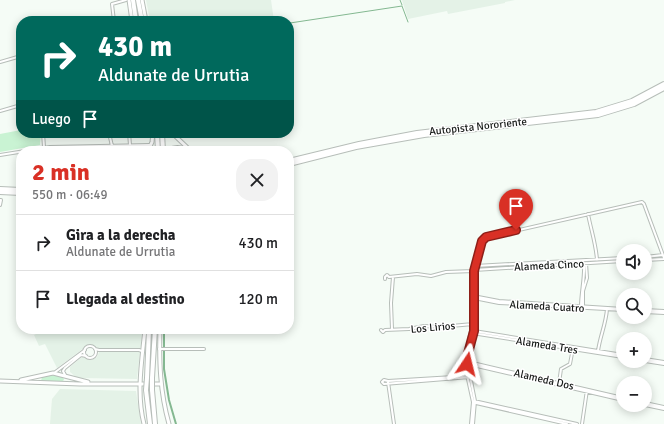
<!DOCTYPE html>
<html lang="es">
<head>
<meta charset="utf-8">
<style>
	:root { --surface:#fff; --page:#f2f2f2; --text:#202124; --muted:#757577; --line:#e0e0e0; --accent:#d93025 }
	body { margin:0; font-family:Signika,sans-serif; background:var(--page); color:var(--text); height:100vh; display:flex; flex-direction:column; font-size:15px; white-space:nowrap }
	* { box-sizing:border-box; margin:0 }
	p { font-size:13px; color:var(--muted) }
	.icon { flex:none; width:22px; height:22px; fill:none; stroke:currentColor; stroke-width:2; stroke-linecap:round; stroke-linejoin:round }
	.map { position:relative; flex:1; overflow:hidden }
	.details { position:absolute; left:16px; top:146px; width:278px; height:188px; display:flex; flex-direction:column; background:var(--surface); border-radius:16px; box-shadow:0 2px 10px #0003 }
	.details>* { flex:none }
	.hud { position:absolute; left:16px; top:16px; width:278px; height:122px; border-radius:16px; box-shadow:0 2px 10px #0003; background:#00695c; color:#fff; overflow:hidden }
	.fabs { position:absolute; left:616px; top:244px; display:grid; gap:8px }
	.fabs a { display:grid; place-items:center; width:36px; height:36px; border-radius:50%; background:var(--surface); box-shadow:0 2px 10px #0003; font-size:20px }
	.pin { position:absolute; display:grid; place-items:center; width:34px; height:34px; color:#fff; margin:-41px -17px; border-radius:50% 50% 50% 0; rotate:-45deg; box-shadow:0 0 4px #0007 }
	.pin .icon { rotate:45deg }
	.me { position:absolute; width:44px; margin:-22px; rotate:10deg; stroke-linejoin:round; filter:drop-shadow(0 0 3px #0008) }
	.turn { display:flex; align-items:center; gap:14px; height:84px; padding:0 16px; font-size:18px }
	.turn .icon { width:52px; height:52px; stroke-width:2.5 }
	.turn b { display:block; font-size:28px; line-height:34px }
	.then { display:flex; align-items:center; height:38px; padding:0 16px; background:#0003; gap:8px; font-size:15px }
	.round { display:grid; place-items:center; flex:none; width:42px; height:42px; border-radius:16px; background:var(--page) }
	.summary { display:flex; align-items:center; justify-content:space-between; height:68px; padding:0 16px }
	h1 { font-size:24px; font-weight:700; line-height:30px; color:var(--accent) }
	ul { padding:0; list-style:none }
	li { display:flex; align-items:center; gap:12px; height:56px; padding:0 16px; border-top:1px solid var(--line) }
	li div { flex:1 }
	li b { display:block; font-size:15px }
	li em { font-style:normal }
	.map>svg:first-child { display:block }
	.built { fill:#e4f2e7 }
	.green { fill:#c9f3d3 }
	.lines { fill:none; stroke-linecap:round; stroke-linejoin:round }
	.stream { stroke:#84b891; stroke-width:1 }
	.canal { stroke:#84b891; stroke-width:2 }
	.street-casing { stroke:#b7beb9; stroke-width:4 }
	.secondary-casing { stroke:#b7beb9; stroke-width:5 }
	.highway-casing { stroke:#b7beb9; stroke-width:6 }
	.street { stroke:#fff; stroke-width:2 }
	.secondary { stroke:#fff; stroke-width:3 }
	.highway { stroke:#fff; stroke-width:4 }
	.highway-bridge-casing { stroke:#b7beb9; stroke-width:6; stroke-linecap:butt }
	.highway-bridge { stroke:#fff; stroke-width:4 }
	.route-casing { stroke:#8d1f18; stroke-width:10 }
	.route { stroke:#d93025; stroke-width:7 }
	.labels { text-anchor:middle; stroke-width:3; stroke-linejoin:round; paint-order:stroke }
	.street-label { font-size:11px; fill:#171a18; stroke:#fff }
</style>
</head>
<body>
<div class="map">
<svg width="664" height="424" viewBox="0 0 664 424">
	<rect width="100%" height="100%" fill="#f5fcf6"/>
	<path class="built" d="M146,0H271L274,21H150Z
		M402,0H515L505,2V3L448,14L447,11L408,19Z
		M46,329H142L141,346L140,348L100,349L94,346L88,345L57,368L45,344L39,346L34,335Z
		M112,351L140,352L137,379L81,378L76,377L70,372V367L82,357L92,360L97,357L99,352Z
		M60,389L136,391L141,424H50L52,399Z"/>
	<path class="green" d="M21,130V133H41L40,145L0,152V134Z
		M52,374L63,377L64,380L61,382L41,381L42,377Z"/>
	<g class="lines">
		<path class="stream" d="M400,0L402,5
			M289,24L290,23L402,6L408,22"/>
		<path class="canal" d="M164,329V369L169,400L176,424"/>
		<g class="street-casing">
			<path id="street" d="M114,21L112,4L126,0
				M0,62L21,56
				M0,111L21,105
				M43,133L44,147
				M109,133L112,146
				M129,133L130,145
				M0,155L50,147L150,145
				M0,200H1L0,205
				M588,214C591,230 596,244 597,260
				M645,257L663,255
				M645,260L664,259
				M475,266L623,258
				M474,270L623,261
				M385,279V277L387,275L389,277L417,274L431,276L446,272L474,271
				M473,296L499,301L623,309
				M474,298L499,303L623,310
				M581,307C581,292 585,278 584,263
				M583,307V291L587,278L586,263
				M645,310L664,311
				M645,312L664,313
				M392,329L391,303L393,277
				M381,330L383,332L385,330L409,329L424,326L440,327L473,324
				M474,331L623,355
				M472,333L623,357
				M84 352a6 6 0 1 1 12 0a6 6 0 1 1-12 0Z
				M95,349L99,350H139L142,351
				M159,349H204
				M598,351C600,336 606,324 607,309
				M645,359L664,362
				M464,361L623,398
				M645,361L664,364
				M464,363L623,400
				M54,373L85,350
				M65,375L63,371L65,368L81,355L86,356
				M470,376L388,381L384,380L382,382L384,384L470,377
				M388,382L394,424
				M559,383L561,369L570,364L573,348
				M474,401L577,424
				M476,403L567,424
				M645,403L664,407
				M645,405L664,409
				M471,424L473,402L464,361L471,331V298L472,275L484,238L642,202L644,204L664,258
				M473,424L475,401L467,361L474,331V271
				M582,424L587,390"/>
		</g>
		<g class="secondary-casing">
			<path id="secondary" d="M129,0L132,21
				M142,0L146,21
				M172,133L191,151
				M148,151L152,142L153,133
				M160,329C159,362 160,392 169,424
				M21,380L53,373L88,382
				M0,381L80,384H160
				M144,424C136,393 142,360 145,329"/>
		</g>
		<g class="highway-casing">
			<path id="highway" d="M133,0L136,21
				M138,0L142,21
				M157,133L158,151
				M162,133L163,151
				M169,151C175,147 180,147 186,151
				M289,161L359,144L417,133L596,112L632,101L664,84
				M289,164L356,147L424,135L598,115L634,104L664,88
				M0,189L21,190
				M0,192L21,193
				M147,378L149,329
				M152,378L155,329
				M146,390L150,424
				M152,390L155,424"/>
		</g>
		<use href="#street" class="street"/>
		<use href="#secondary" class="secondary"/>
		<use href="#highway" class="highway"/>
		<g class="highway-bridge-casing">
			<path id="highway-bridge" d="M146,390L147,378
				M152,390V378"/>
		</g>
		<use href="#highway-bridge" class="highway-bridge"/>
	</g>
	<g class="lines">
		<g class="route-casing">
			<path id="route" d="M467,364V357L474,331V271L482,241L486,237L516,230"/>
		</g>
		<use href="#route" class="route"/>
	</g>
	<g class="labels">
		<g class="street-label">
			<text transform="translate(478 126) rotate(-6)" y="4">Autopista Nororiente</text>
			<text transform="translate(549 265) rotate(-3)" y="4">Alameda Cinco</text>
			<text transform="translate(547 306) rotate(3)" y="4">Alameda Cuatro</text>
			<text transform="translate(433 327) rotate(-5)" y="4">Los Lirios</text>
			<text transform="translate(547 345) rotate(9)" y="4">Alameda Tres</text>
			<text transform="translate(544 379) rotate(13)" y="4">Alameda Dos</text>
		</g>
	</g>
</svg>
<div class="fabs">
<a><svg class="icon" aria-label="sound" viewBox="0 0 24 24"><path d="M4 9h4l5-4v14l-5-4H4zM17 9q2 3 0 6"/></svg></a>
<a><svg class="icon" aria-label="search" viewBox="0 0 24 24"><circle cx="10" cy="10" r="6"/><path d="M15 15l6 6"/></svg></a>
<a>+</a>
<a>−</a>
</div>
<div class="pin" style="left:516px;top:230px;background:#d93025"><svg class="icon" aria-label="arrive" viewBox="0 0 24 24"><path d="M6 21V4h12l-3 4 3 4H6"/></svg></div>
<svg class="me" style="left:467px;top:364px" viewBox="-20 -20 40 40"><path d="M0-17L14 15 0 8-14 15z" fill="#d93025" stroke="#fff" stroke-width="4"/></svg>
<div class="hud">
<div class="turn"><svg class="icon" aria-label="right" viewBox="0 0 24 24"><path d="M7 20v-9h11M14 6l5 5-5 5"/></svg><div><b>430 m</b>Aldunate de Urrutia</div></div>
<div class="then">Luego<svg class="icon" aria-label="arrive" viewBox="0 0 24 24"><path d="M6 21V4h12l-3 4 3 4H6"/></svg></div>
</div>
<section class="details">
<div class="summary"><div><h1>2 min</h1><p>550 m · 06:49</p></div><a class="round"><svg class="icon" aria-label="close" viewBox="0 0 24 24"><path d="M6 6l12 12M18 6L6 18"/></svg></a></div>
<ul>
<li><svg class="icon" aria-label="right" viewBox="0 0 24 24"><path d="M7 20v-9h11M14 6l5 5-5 5"/></svg><div><b>Gira a la derecha</b><p>Aldunate de Urrutia</p></div><em>430 m</em></li>
<li><svg class="icon" aria-label="arrive" viewBox="0 0 24 24"><path d="M6 21V4h12l-3 4 3 4H6"/></svg><div><b>Llegada al destino</b></div><em>120 m</em></li>
</ul>
</section>
</div>
</body>
</html>
